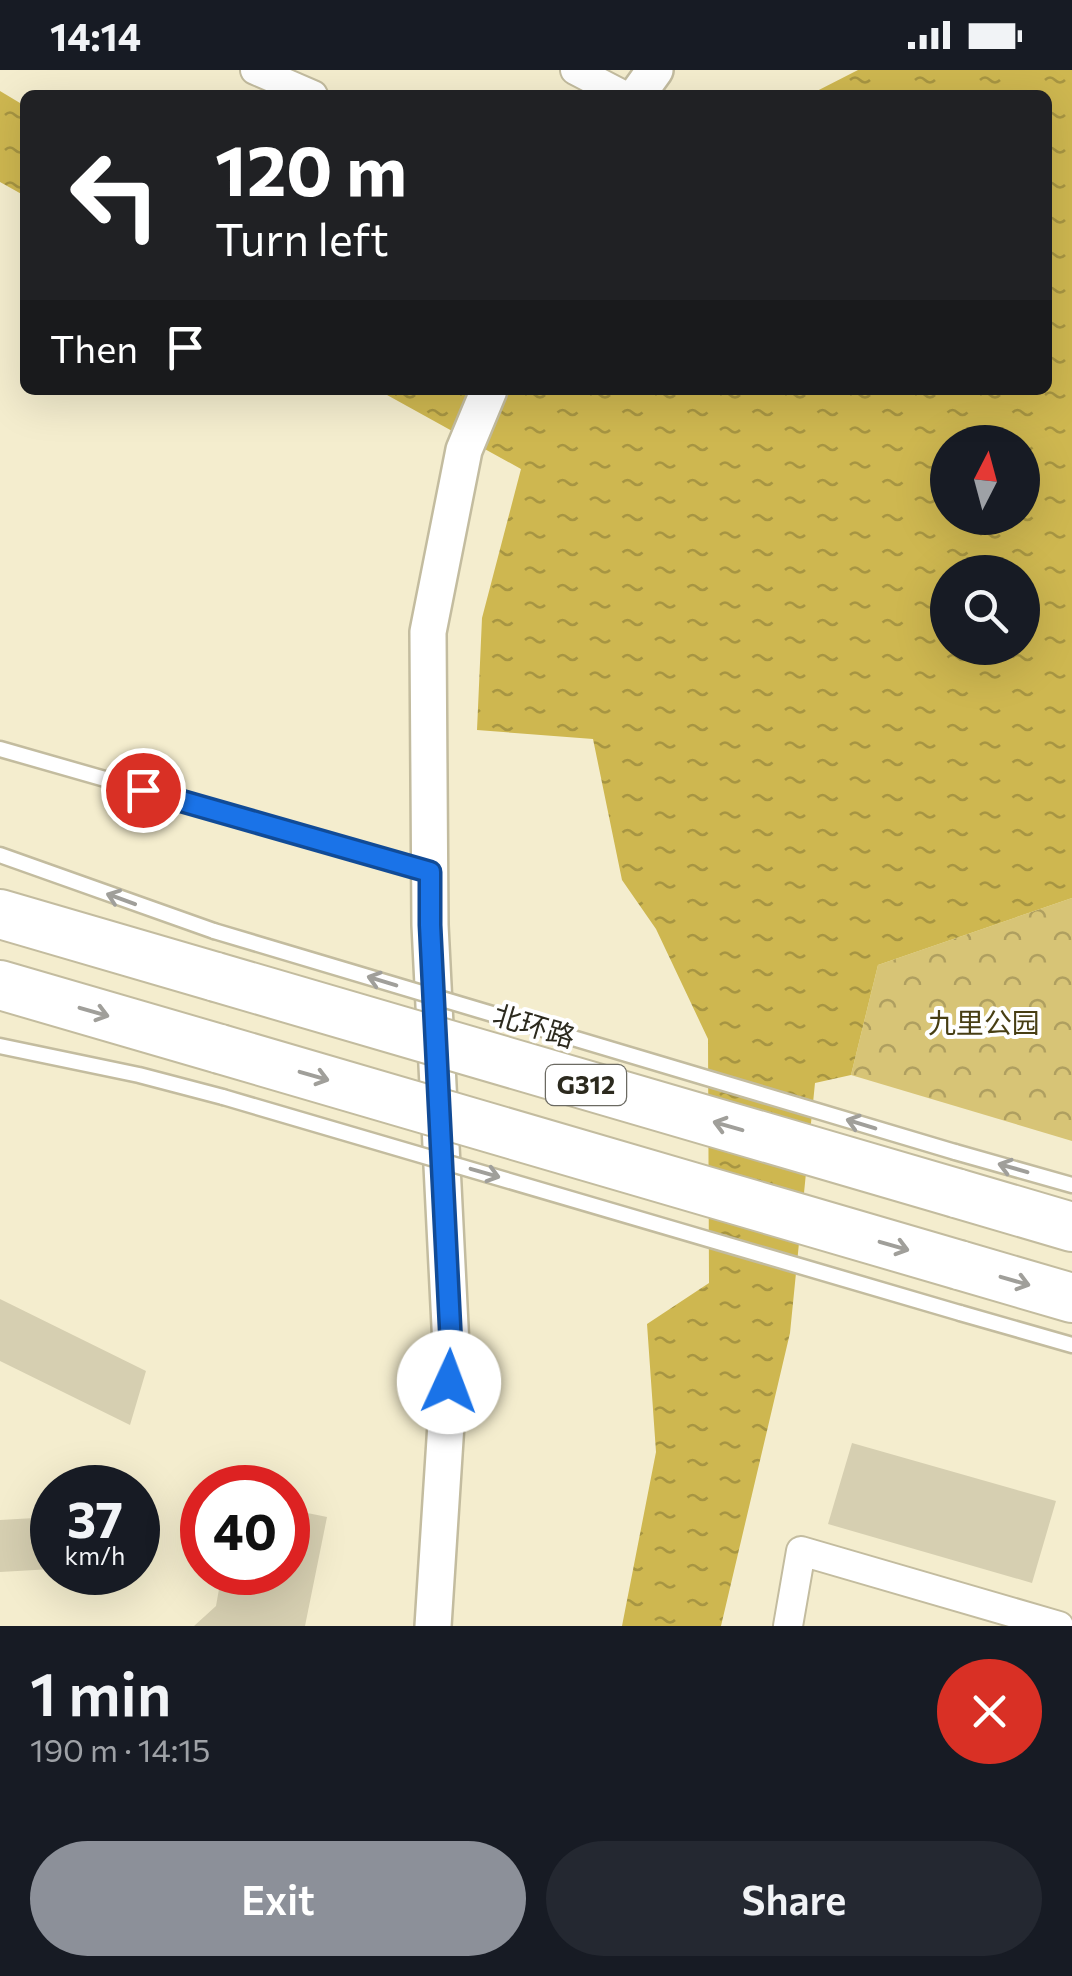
<!DOCTYPE html>
<html lang="en">
<head>
<meta charset="utf-8">
<style>
	:root { --surface:#171b24; --page:#242831; --text:#f1f3f6; --muted:#9ea1a6; --accent:#8c9099 }
	body { margin:0; font-family:Commissioner,"Noto Sans SC",sans-serif; background:var(--page); color:var(--text); height:100vh; display:flex; flex-direction:column; font-size:38px; white-space:nowrap }
	* { box-sizing:border-box; margin:0 }
	p { font-size:32px; color:var(--muted) }
	.icon { flex:none; width:55px; height:55px; fill:none; stroke:currentColor; stroke-width:2; stroke-linecap:round; stroke-linejoin:round }
	.map { position:relative; height:1556px; overflow:hidden }
	.drawer { display:flex; flex-direction:column; background:var(--surface); flex:1 }
	.drawer>* { flex:none }
	.guide { position:absolute; left:20px; top:20px; width:1032px; height:305px; border-radius:15px; box-shadow:0 10px 40px #0002; background:#202124; color:#fff; overflow:hidden }
	.needle { width:65px; rotate:6deg }
	.controls { position:absolute; left:930px; top:355px; display:grid; gap:20px }
	.controls a { display:grid; place-items:center; width:110px; height:110px; border-radius:50%; background:var(--surface); box-shadow:0 10px 40px #0002; font-size:50px }
	.speed { position:absolute; left:30px; top:1395px; display:flex; gap:20px; font-size:50px; font-weight:700; text-align:center }
	.speed>* { display:grid; place-content:center; width:130px; height:130px; border-radius:50%; background:var(--surface); box-shadow:0 10px 40px #0002; line-height:1 }
	.speed small { font-size:25px; font-weight:400 }
	.speed .limit { border:15px solid #d22; background:#fff; color:#111 }
	.pin { position:absolute; display:grid; place-items:center; width:85px; height:85px; color:#fff; margin:-42px; border:5px solid #fff; border-radius:50%; box-shadow:0 2px 10px #0007 }
	.me { position:absolute; width:110px; margin:-55px; rotate:2deg; stroke-linejoin:round; filter:drop-shadow(0 0 8px #0008) }
	.turn { display:flex; align-items:center; gap:35px; height:210px; padding:0 30px; font-size:45px }
	.turn .icon { width:130px; height:130px; stroke-width:2.5 }
	.turn b { display:block; font-size:70px; line-height:85px }
	.then { display:flex; align-items:center; height:95px; padding:0 30px; background:#0003; gap:20px; font-size:38px }
	.round { display:grid; place-items:center; flex:none; width:105px; height:105px; border-radius:52px; background:var(--page) }
	.overview { display:flex; align-items:center; justify-content:space-between; height:170px; padding:0 30px }
	h1 { font-size:60px; font-weight:600; line-height:75px }
	.button { display:flex; gap:20px; margin-top:auto; padding:20px 30px }
	.button a { flex:1; height:115px; border-radius:60px; background:var(--accent); color:#fff; font-size:40px; font-weight:600; line-height:115px; text-align:center }
	.button a+a { background:var(--page); color:var(--text) }
	.status { display:flex; justify-content:space-between; align-items:center; height:70px; padding:0 50px; background:var(--surface); direction:ltr }
	.status svg { height:28px; fill:currentColor }
	.map>svg:first-child { display:block }
	.park { fill:url(#park-crowns) }
	.water { fill:url(#water-ripples); fill-rule:evenodd }
	.building { fill:#d6cfb1 }
	.lines { fill:none; stroke-linecap:round; stroke-linejoin:round }
	.service-casing { stroke:#c3bc9f; stroke-width:19 }
	.minor-casing { stroke:#c3bc9f; stroke-width:32 }
	.tertiary-casing { stroke:#c3bc9f; stroke-width:40 }
	.trunk-casing { stroke:#c3bc9f; stroke-width:52 }
	.service { stroke:#fff; stroke-width:14 }
	.minor { stroke:#fff; stroke-width:28 }
	.tertiary { stroke:#fff; stroke-width:35 }
	.trunk { stroke:#fff; stroke-width:48 }
	.service-bridge-casing { stroke:#c3bc9f; stroke-width:19; stroke-linecap:butt }
	.trunk-bridge-casing { stroke:#c3bc9f; stroke-width:52; stroke-linecap:butt }
	.service-bridge { stroke:#fff; stroke-width:14 }
	.trunk-bridge { stroke:#fff; stroke-width:48 }
	.oneway { stroke:#a09f9a }
	.route-casing { stroke:#114b97; stroke-width:25 }
	.route { stroke:#1a73e8; stroke-width:18 }
	.labels { text-anchor:middle; stroke-width:8; stroke-linejoin:round; paint-order:stroke }
	.shield { fill:#fff; stroke:#6b6a62; stroke-width:2.5 }
	.shield-label { font-size:25px; font-weight:bold; fill:#2c2a1e }
	.park-label { font-size:28px; fill:#473e13; stroke:#fff }
	.street-label { font-size:28px; fill:#2c2a1e; stroke:#fff }
</style>
</head>
<body>
<div class="status"><b>14:14</b><svg viewBox="0 0 49 12"><path d="M0 12V9h3v3zM5 12V6h3v6zM10 12V3h3v9zM15 12V0h3v12zM26 1h20v11H26zM47 4h2v5h-2z"/></svg></div>
<div class="map">
<svg width="1072" height="1556" viewBox="0 0 1072 1556">
	<defs>
		<pattern id="park-crowns" width="20" height="18" patternUnits="userSpaceOnUse" patternTransform="scale(2.5)"><rect width="20" height="18" fill="#d7c476"/><path d="M2 6a3 3 0 1 1 6 0M12 15a3 3 0 1 1 6 0" fill="none" stroke="#af9f60"/></pattern>
		<pattern id="water-ripples" width="26" height="14" patternUnits="userSpaceOnUse" patternTransform="scale(2.5)"><rect width="26" height="14" fill="#ceb750"/><path d="M2 4q2-2 4 0t4 0M15 11q2-2 4 0t4 0" fill="none" stroke="#a79542"/></pattern>
	</defs>
	<rect width="100%" height="100%" fill="#f4edce"/>
	<path class="park" d="M1072,828V1071L851,1005L878,895Z"/>
	<path class="water" d="M858,0H1072V828L878,895L851,1005L815,1013L790,1263L721,1556H622L656,1382L647,1254L709,1213L708,969L656,859L622,810L593,669L477,660L482,548L521,399L378,320H1048V25H809ZM948,372H1022V448H948ZM948,502H1022V578H948Z
		M0,21L25,36V126L0,112Z"/>
	<path class="building" d="M0,1229L146,1301L130,1355L0,1291Z
		M852,1373L1056,1431L1032,1513L828,1454Z
		M288,1439L327,1447L305,1556H194L216,1536L222,1502H288Z
		M52,1447V1499L0,1502V1450Z"/>
	<g class="lines">
		<g class="service-casing">
			<path id="service" d="M0,679L427,801
				M0,785L214,861
				M0,976L139,1005L223,1027
				M955,1082L1072,1115
				M960,1243L1072,1275"/>
		</g>
		<g class="minor-casing">
			<path id="minor" d="M255,0L313,25
				M575,0L623,25
				M788,1556L801,1481L1059,1556"/>
		</g>
		<g class="tertiary-casing">
			<path id="tertiary" d="M637,25L655,0
				M433,1556L451,1276L430,855L428,562L464,380L489,320"/>
		</g>
		<g class="trunk-casing">
			<path id="trunk" d="M0,844L216,907
				M0,915L220,979
				M956,1123L1072,1157
				M959,1195L1072,1228"/>
		</g>
		<use href="#service" class="service"/>
		<use href="#minor" class="minor"/>
		<use href="#tertiary" class="tertiary"/>
		<use href="#trunk" class="trunk"/>
		<g class="service-bridge-casing">
			<path id="service-bridge" d="M214,861L955,1082
				M223,1027L960,1243"/>
		</g>
		<g class="trunk-bridge-casing">
			<path id="trunk-bridge" d="M216,907L956,1123
				M220,979L959,1195"/>
		</g>
		<use href="#service-bridge" class="service-bridge"/>
		<use href="#trunk-bridge" class="trunk-bridge"/>
	</g>
	<defs><path id="oneway-shaft" d="M-6 0H5M1.5-3L5.5 0L1.5 3" fill="none" stroke-width="1.6" stroke-linecap="round" stroke-linejoin="round" transform="scale(2.5)"/></defs>
	<g class="oneway">
		<use href="#oneway-shaft" transform="translate(121 829) rotate(-160)"/>
		<use href="#oneway-shaft" transform="translate(382 911) rotate(-163)"/>
		<use href="#oneway-shaft" transform="translate(94 942) rotate(16)"/>
		<use href="#oneway-shaft" transform="translate(314 1006) rotate(16)"/>
		<use href="#oneway-shaft" transform="translate(861 1054) rotate(-163)"/>
		<use href="#oneway-shaft" transform="translate(728 1056) rotate(-164)"/>
		<use href="#oneway-shaft" transform="translate(1013 1098) rotate(-164)"/>
		<use href="#oneway-shaft" transform="translate(485 1103) rotate(16)"/>
		<use href="#oneway-shaft" transform="translate(894 1176) rotate(16)"/>
		<use href="#oneway-shaft" transform="translate(1015 1211) rotate(16)"/>
	</g>
	<g class="lines">
		<g class="route-casing">
			<path id="route" d="M143,720L430,802V855L451,1276L449,1312"/>
		</g>
		<use href="#route" class="route"/>
	</g>
	<g class="labels">
		<rect class="shield" x="546" y="995" width="80" height="40" rx="8"/>
		<g class="shield-label">
			<text x="586" y="1024">G312</text>
		</g>
		<g class="park-label">
			<text x="984" y="963">九里公园</text>
		</g>
		<g class="street-label">
			<text transform="translate(534 956) rotate(17)" y="10">北环路</text>
		</g>
	</g>
</svg>
<div class="controls">
<a><svg class="needle" viewBox="-14 -14 28 28"><path d="M0-13l5 13h-10z" fill="#e53935"/><path d="M0 13l5-13h-10z" fill="#9ea1a6"/></svg></a>
<a><svg class="icon" aria-label="search" viewBox="0 0 24 24"><circle cx="10" cy="10" r="6"/><path d="M15 15l6 6"/></svg></a>
</div>
<div class="speed"><div>37<small>km/h</small></div><div class="limit">40</div></div>
<div class="pin" style="left:143px;top:720px;background:#d93025"><svg class="icon" aria-label="arrive" viewBox="0 0 24 24"><path d="M6 21V4h12l-3 4 3 4H6"/></svg></div>
<svg class="me" style="left:449px;top:1312px" viewBox="-20 -20 40 40"><circle r="19" fill="#fff"/><path d="M0-13L10 11 0 6-10 11z" fill="#1a73e8"/></svg>
<div class="guide">
<div class="turn"><svg class="icon" aria-label="left" viewBox="0 0 24 24"><path d="M17 20v-9H6M10 6l-5 5 5 5"/></svg><div><b>120 m</b>Turn left</div></div>
<div class="then">Then<svg class="icon" aria-label="arrive" viewBox="0 0 24 24"><path d="M6 21V4h12l-3 4 3 4H6"/></svg></div>
</div>
</div>
<section class="drawer">
<div class="overview"><div><h1>1 min</h1><p>190 m · 14:15</p></div><a class="round" style="background:#d93025;color:#fff"><svg class="icon" aria-label="close" viewBox="0 0 24 24"><path d="M6 6l12 12M18 6L6 18"/></svg></a></div>
<div class="button"><a>Exit</a><a>Share</a></div>
</section>
</body>
</html>
